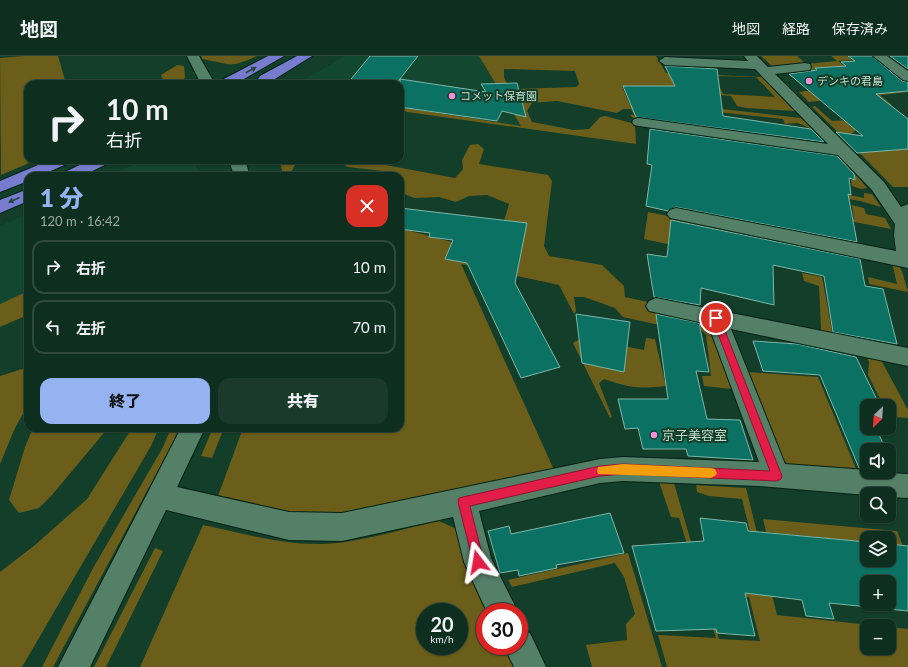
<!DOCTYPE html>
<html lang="ja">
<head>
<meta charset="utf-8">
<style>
	:root { --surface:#0e2e1f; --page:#1c3a2c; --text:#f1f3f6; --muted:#9ba8a4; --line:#2e4a3d; --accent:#95b2f1 }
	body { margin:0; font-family:Lato,"Noto Sans JP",sans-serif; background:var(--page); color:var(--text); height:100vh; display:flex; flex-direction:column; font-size:15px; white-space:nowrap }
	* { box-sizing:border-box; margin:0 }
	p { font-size:13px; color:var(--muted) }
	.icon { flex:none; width:22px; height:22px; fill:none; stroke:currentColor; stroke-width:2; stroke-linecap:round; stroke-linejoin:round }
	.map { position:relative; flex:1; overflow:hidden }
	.panel { position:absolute; left:24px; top:116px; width:380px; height:260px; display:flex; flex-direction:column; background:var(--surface); border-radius:12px; box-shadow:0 1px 3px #0004,0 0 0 1px var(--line) }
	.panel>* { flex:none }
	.banner { position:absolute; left:24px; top:24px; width:380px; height:84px; border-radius:12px; box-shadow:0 1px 3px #0004,0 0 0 1px var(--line); background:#0e2e1f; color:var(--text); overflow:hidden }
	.needle { width:26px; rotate:205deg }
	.controls { position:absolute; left:860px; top:343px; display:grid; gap:8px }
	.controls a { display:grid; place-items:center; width:36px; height:36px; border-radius:8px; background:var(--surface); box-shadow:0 1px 3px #0004,0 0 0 1px var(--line); font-size:20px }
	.speed { position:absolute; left:416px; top:547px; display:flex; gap:8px; font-size:20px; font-weight:700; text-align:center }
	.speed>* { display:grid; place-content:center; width:52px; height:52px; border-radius:50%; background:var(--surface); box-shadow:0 1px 3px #0004,0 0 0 1px var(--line); line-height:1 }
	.speed small { font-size:10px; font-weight:400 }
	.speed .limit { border:6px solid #d22; background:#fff; color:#111 }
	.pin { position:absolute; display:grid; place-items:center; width:34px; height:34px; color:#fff; margin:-17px; border:2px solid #fff; border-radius:50%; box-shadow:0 1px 4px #0007 }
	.me { position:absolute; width:44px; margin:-22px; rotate:346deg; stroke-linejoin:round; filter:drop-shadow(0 0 3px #0008) }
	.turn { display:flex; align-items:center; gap:14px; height:84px; padding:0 16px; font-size:18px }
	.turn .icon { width:52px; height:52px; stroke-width:2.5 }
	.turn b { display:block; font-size:28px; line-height:34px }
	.round { display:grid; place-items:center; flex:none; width:42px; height:42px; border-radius:12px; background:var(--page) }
	.summary { display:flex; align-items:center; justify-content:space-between; height:68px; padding:0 16px }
	h1 { font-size:24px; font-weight:800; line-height:30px; color:var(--accent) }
	.cta { display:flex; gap:8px; margin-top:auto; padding:8px 16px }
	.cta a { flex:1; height:46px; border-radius:12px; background:var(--accent); color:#111; font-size:16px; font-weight:800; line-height:46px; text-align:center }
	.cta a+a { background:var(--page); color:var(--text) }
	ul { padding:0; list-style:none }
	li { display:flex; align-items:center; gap:12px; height:54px; margin:0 8px 6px; padding:0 8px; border:2px solid var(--line); border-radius:12px }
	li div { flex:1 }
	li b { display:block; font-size:15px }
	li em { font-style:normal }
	header { display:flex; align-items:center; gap:24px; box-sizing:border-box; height:56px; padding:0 20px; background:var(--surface); border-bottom:1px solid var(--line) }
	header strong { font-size:19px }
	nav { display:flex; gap:22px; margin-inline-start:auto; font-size:14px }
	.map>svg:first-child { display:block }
	.built { fill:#12482f }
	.green { fill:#6a5e1a; fill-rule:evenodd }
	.building { fill:#0b7263; stroke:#7eb6a9; fill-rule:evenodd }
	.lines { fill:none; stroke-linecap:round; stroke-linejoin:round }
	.minor-casing { stroke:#022314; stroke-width:2 }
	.highway-casing { stroke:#022314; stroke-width:2 }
	.minor { fill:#558068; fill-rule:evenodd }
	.highway { fill:#777ccf; fill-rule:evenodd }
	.oneway { fill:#224742 }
	.route { fill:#e11d48; stroke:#92132f }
	.slow { fill:#f59e0b }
	.poi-dot { fill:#f391d6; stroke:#133e29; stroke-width:1.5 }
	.labels { text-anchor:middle; stroke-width:4; stroke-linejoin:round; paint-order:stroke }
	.far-poi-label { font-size:11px; fill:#c8ded1; stroke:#133e29; text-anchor:start }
	.poi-label { font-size:13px; fill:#c8ded1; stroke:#133e29; text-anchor:start }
</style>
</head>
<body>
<header>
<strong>地図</strong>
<nav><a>地図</a><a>経路</a><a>保存済み</a></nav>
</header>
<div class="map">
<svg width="908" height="611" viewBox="0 0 908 611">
	<rect width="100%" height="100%" fill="#133e29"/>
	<path class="built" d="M345,0H479L522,71L400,51V28H297Z
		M145,104H195L198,120H109Z
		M28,157V235L0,248V170Z"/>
	<path class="green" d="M24,0H58L66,28H28V104H36L1,119L0,2Z
		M201,0H257C228,13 231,8 202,3Z
		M479,0H656L666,17L763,21L795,55L746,52L737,50L731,40L622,30L630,49H645L637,53L636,62L643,65L634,63L630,59H634L631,53H623L617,57L557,45L532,47L527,55L532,66L574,74L589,73L600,61L605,60L635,68L636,88L400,55V51L521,70ZM504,13L575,15L579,28L576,31L516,33L508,30L504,21ZM715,20L756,21L775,41L723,38Z
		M761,0H797L806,8L837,5L831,0H847L852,4L838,5L852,16L892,13L908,26L888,27L908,36L880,39L892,49L882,50L849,42L809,46L799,36L831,31L809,15L779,16L811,12L773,11ZM833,11V31L814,14L815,12Z
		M177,9L184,10L185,21L181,28H158L163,24L161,19Z
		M815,50L832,65L848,64L856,71L855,75L850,79H841L812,51Z
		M713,52L801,62L814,74L798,67L785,68L783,63L717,56Z
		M908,62V131H893L847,84L860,82L865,77L863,68Z
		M478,88L484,93L479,108L548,119L552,125L544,190L549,200L602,209L624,230L625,241L648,246V252L705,265L711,270L732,333L704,330L702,320H711L706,279L700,273L655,268L623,261L615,252L601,247L584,241H574L576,255L574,258L559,229L461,208L554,414L342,462L290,461L218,440L243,372H400V172L473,192L519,208L522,189L498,185L509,148L487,139L469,140L456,146L439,141L414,142L400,136V120H382L383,115L348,111L339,106L322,104H359L455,122L463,113L462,104L470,89Z
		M836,97H839L867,132L861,133L852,130L851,124H855C853,116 851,110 842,108Z
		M280,104H298L291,116L321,120H283Z
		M825,134L864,142V137L872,138L881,151L860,145L826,139Z
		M852,149L864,152L866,158L885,162L891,173L823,160V157L854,163Z
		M648,156L741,175L742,204L644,183Z
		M892,206H896L902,215L908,236L869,228L868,221L897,228Z
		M802,217L822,221L833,280L822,278L821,273L819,230L804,225Z
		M28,235V261H23L0,271V248Z
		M582,282L644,294L646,282L655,283L666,330C640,333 629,332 604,323L599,327L612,361L610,362L573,287ZM595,289L626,296L624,316L592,309Z
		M866,299L880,302L908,354V362L895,361L888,344L880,343L868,319L869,306Z
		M22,313L28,314V349L15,372L0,408V320Z
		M748,316L818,321L857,415L788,408L780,401Z
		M33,372H108L52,439L39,452L19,457L9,444L25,391Z
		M132,372H159L151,390L22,611H0V516L35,489L87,443Z
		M171,372H179L171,390L53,611H42L92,514L163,391Z
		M213,372H224L212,402L201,400Z
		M659,426L674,427L719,583L760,585L749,541L730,539L763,530L742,443L709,440L697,436L696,429L746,432L777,559L879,570H867V592H889V571L908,573V611H667L658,579L716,582L679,462L671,461Z
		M763,463L897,475L903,490L889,488V482H867V486L766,476Z
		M439,465L459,474L490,556H485V590H506L516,611H140L203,469C246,478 292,492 337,487C371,483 406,472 439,465ZM425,556H459V590H425Z
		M155,492L163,495L106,611H94Z
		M628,497L662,611H592L586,589L627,584L626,568L635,558L624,521L615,507L512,531L508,524Z"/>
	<path class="building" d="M370,0H418L396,28H347Z
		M848,0H872L902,25L908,26V35L876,38L908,63V93L857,97L836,76L863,80L789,18L817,14L815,12L846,10L841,6L855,5Z
		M890,0H908V13Z
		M665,10L717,13L723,60L811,73L824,86L636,61L623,30H675Z
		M400,23L486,36L481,28L517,27L526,61L502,55L497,65L400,51Z
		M650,73L837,100L854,118L855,124L849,122L851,139L848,138L857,186L676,151L668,155L646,150L652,109L647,108Z
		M400,152L527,167L515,227L560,311L521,322L467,207L445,203L453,184L429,181L430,177L400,173Z
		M671,164L860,203L865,230L883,233L897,288L833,276L824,220L773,209L774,249L701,232L700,249L654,241L647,198L667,201Z
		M576,258L630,266L624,316L582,307Z
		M656,258L699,267L709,316L696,315L707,363L740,364L753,404L688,400L686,393H643L638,372L625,373L618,343H668Z
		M753,285L797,288L856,301L880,350H866L867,372H876L886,394H867V412H859L820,319L763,315Z
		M610,457L624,497L556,509L557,512L519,520L518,514L500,517L488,475L509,470L511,478Z
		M700,462L746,467L748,475L867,486V504H889V488L908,490V555L829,547L834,563L806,560L802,544L745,537L755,580L717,577L716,573L656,575L632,490L704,485ZM867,526H889V548H867Z"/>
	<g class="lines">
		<g class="minor-casing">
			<path id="minor" d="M187,0H199L215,28H201Z
				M744,0H757L768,11L805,7L810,8L811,11L810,14L775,18L884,126L901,151L908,148V212L670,162L667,158L670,154L676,152L896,195L894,179L895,168L872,134L838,99L639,70L634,69L632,66L634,63L639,62L828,88L755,13L665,9L659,5L665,1L748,5Z
				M873,0H887L908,15V25L903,24Z
				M229,104H245L250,120H234Z
				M656,242L908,292V310L731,273L785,408L867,414V416L908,418V442L889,441V438L867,439L758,430L623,425L600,427L479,455L491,502L518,556H487L464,506L453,461L342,485L289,484L166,454L90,611H58L181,372H205L177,431L289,456L342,457L600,403L623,401L759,406L708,268L649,255L646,250L649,245Z
				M519,573L530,577L546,611H514L504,590H519Z"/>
		</g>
		<g class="highway-casing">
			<path id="highway" d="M268,0H284L235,28H218L220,25Z
				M297,0H312L270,26H260L258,23L260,20Z
				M50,104H71L69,107L39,120H28V125L0,136V125Z
				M90,104H111L109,107L82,120H61L63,117Z
				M28,133V145L0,157V144Z"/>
		</g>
		<use href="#minor" class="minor"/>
		<use href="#highway" class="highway"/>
	</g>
	<defs><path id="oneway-solid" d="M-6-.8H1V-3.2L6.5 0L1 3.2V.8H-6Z"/></defs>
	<g class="oneway">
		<use href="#oneway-solid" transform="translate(251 14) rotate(-28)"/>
		<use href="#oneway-solid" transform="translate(14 144) rotate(156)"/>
	</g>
	<path class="route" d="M716,259L720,262L782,420L781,423L777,425L623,418L600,420L470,450L484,506L482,510L478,512L474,510L458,446L459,442L463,441L600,410L623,408L770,415L712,262Z"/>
	<path class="slow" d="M623,408L711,412L715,413L717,417L715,420L711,422L598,418L597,415L598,411Z"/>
	<g class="poi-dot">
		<circle cx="809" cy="25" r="4"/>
		<circle cx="452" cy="40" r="4"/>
		<circle cx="654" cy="379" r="4"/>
	</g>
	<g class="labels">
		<g class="far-poi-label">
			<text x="817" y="29">デンキの君島</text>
			<text x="460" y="44">コメット保育園</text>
		</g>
		<g class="poi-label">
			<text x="662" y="384">京子美容室</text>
		</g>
	</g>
</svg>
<div class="controls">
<a><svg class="needle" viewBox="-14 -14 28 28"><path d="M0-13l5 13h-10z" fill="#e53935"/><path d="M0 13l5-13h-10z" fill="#9ba8a4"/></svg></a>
<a><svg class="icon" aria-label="sound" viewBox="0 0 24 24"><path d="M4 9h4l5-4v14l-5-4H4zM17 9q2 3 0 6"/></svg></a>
<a><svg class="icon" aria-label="search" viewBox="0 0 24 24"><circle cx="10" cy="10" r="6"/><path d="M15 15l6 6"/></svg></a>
<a><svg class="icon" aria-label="layers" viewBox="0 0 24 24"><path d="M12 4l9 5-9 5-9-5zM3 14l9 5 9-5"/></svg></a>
<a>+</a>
<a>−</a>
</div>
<div class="speed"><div>20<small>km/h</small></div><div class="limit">30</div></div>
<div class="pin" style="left:716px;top:262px;background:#d93025"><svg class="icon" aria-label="arrive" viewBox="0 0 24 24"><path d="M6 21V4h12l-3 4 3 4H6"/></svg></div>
<svg class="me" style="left:478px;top:506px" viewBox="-20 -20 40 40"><path d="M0-17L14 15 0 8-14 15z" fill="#e11d48" stroke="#fff" stroke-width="4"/></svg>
<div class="banner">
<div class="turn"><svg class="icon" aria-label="right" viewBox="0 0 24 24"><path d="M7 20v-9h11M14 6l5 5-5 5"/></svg><div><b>10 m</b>右折</div></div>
</div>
<section class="panel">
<div class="summary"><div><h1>1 分</h1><p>120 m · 16:42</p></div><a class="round" style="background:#d93025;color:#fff"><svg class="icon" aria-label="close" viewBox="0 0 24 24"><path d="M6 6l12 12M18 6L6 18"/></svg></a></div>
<ul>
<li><svg class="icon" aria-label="right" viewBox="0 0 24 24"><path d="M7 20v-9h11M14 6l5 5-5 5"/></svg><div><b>右折</b></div><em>10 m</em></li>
<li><svg class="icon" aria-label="left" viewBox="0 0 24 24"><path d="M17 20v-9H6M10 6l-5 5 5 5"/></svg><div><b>左折</b></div><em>70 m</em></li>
</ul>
<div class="cta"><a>終了</a><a>共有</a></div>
</section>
</div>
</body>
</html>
